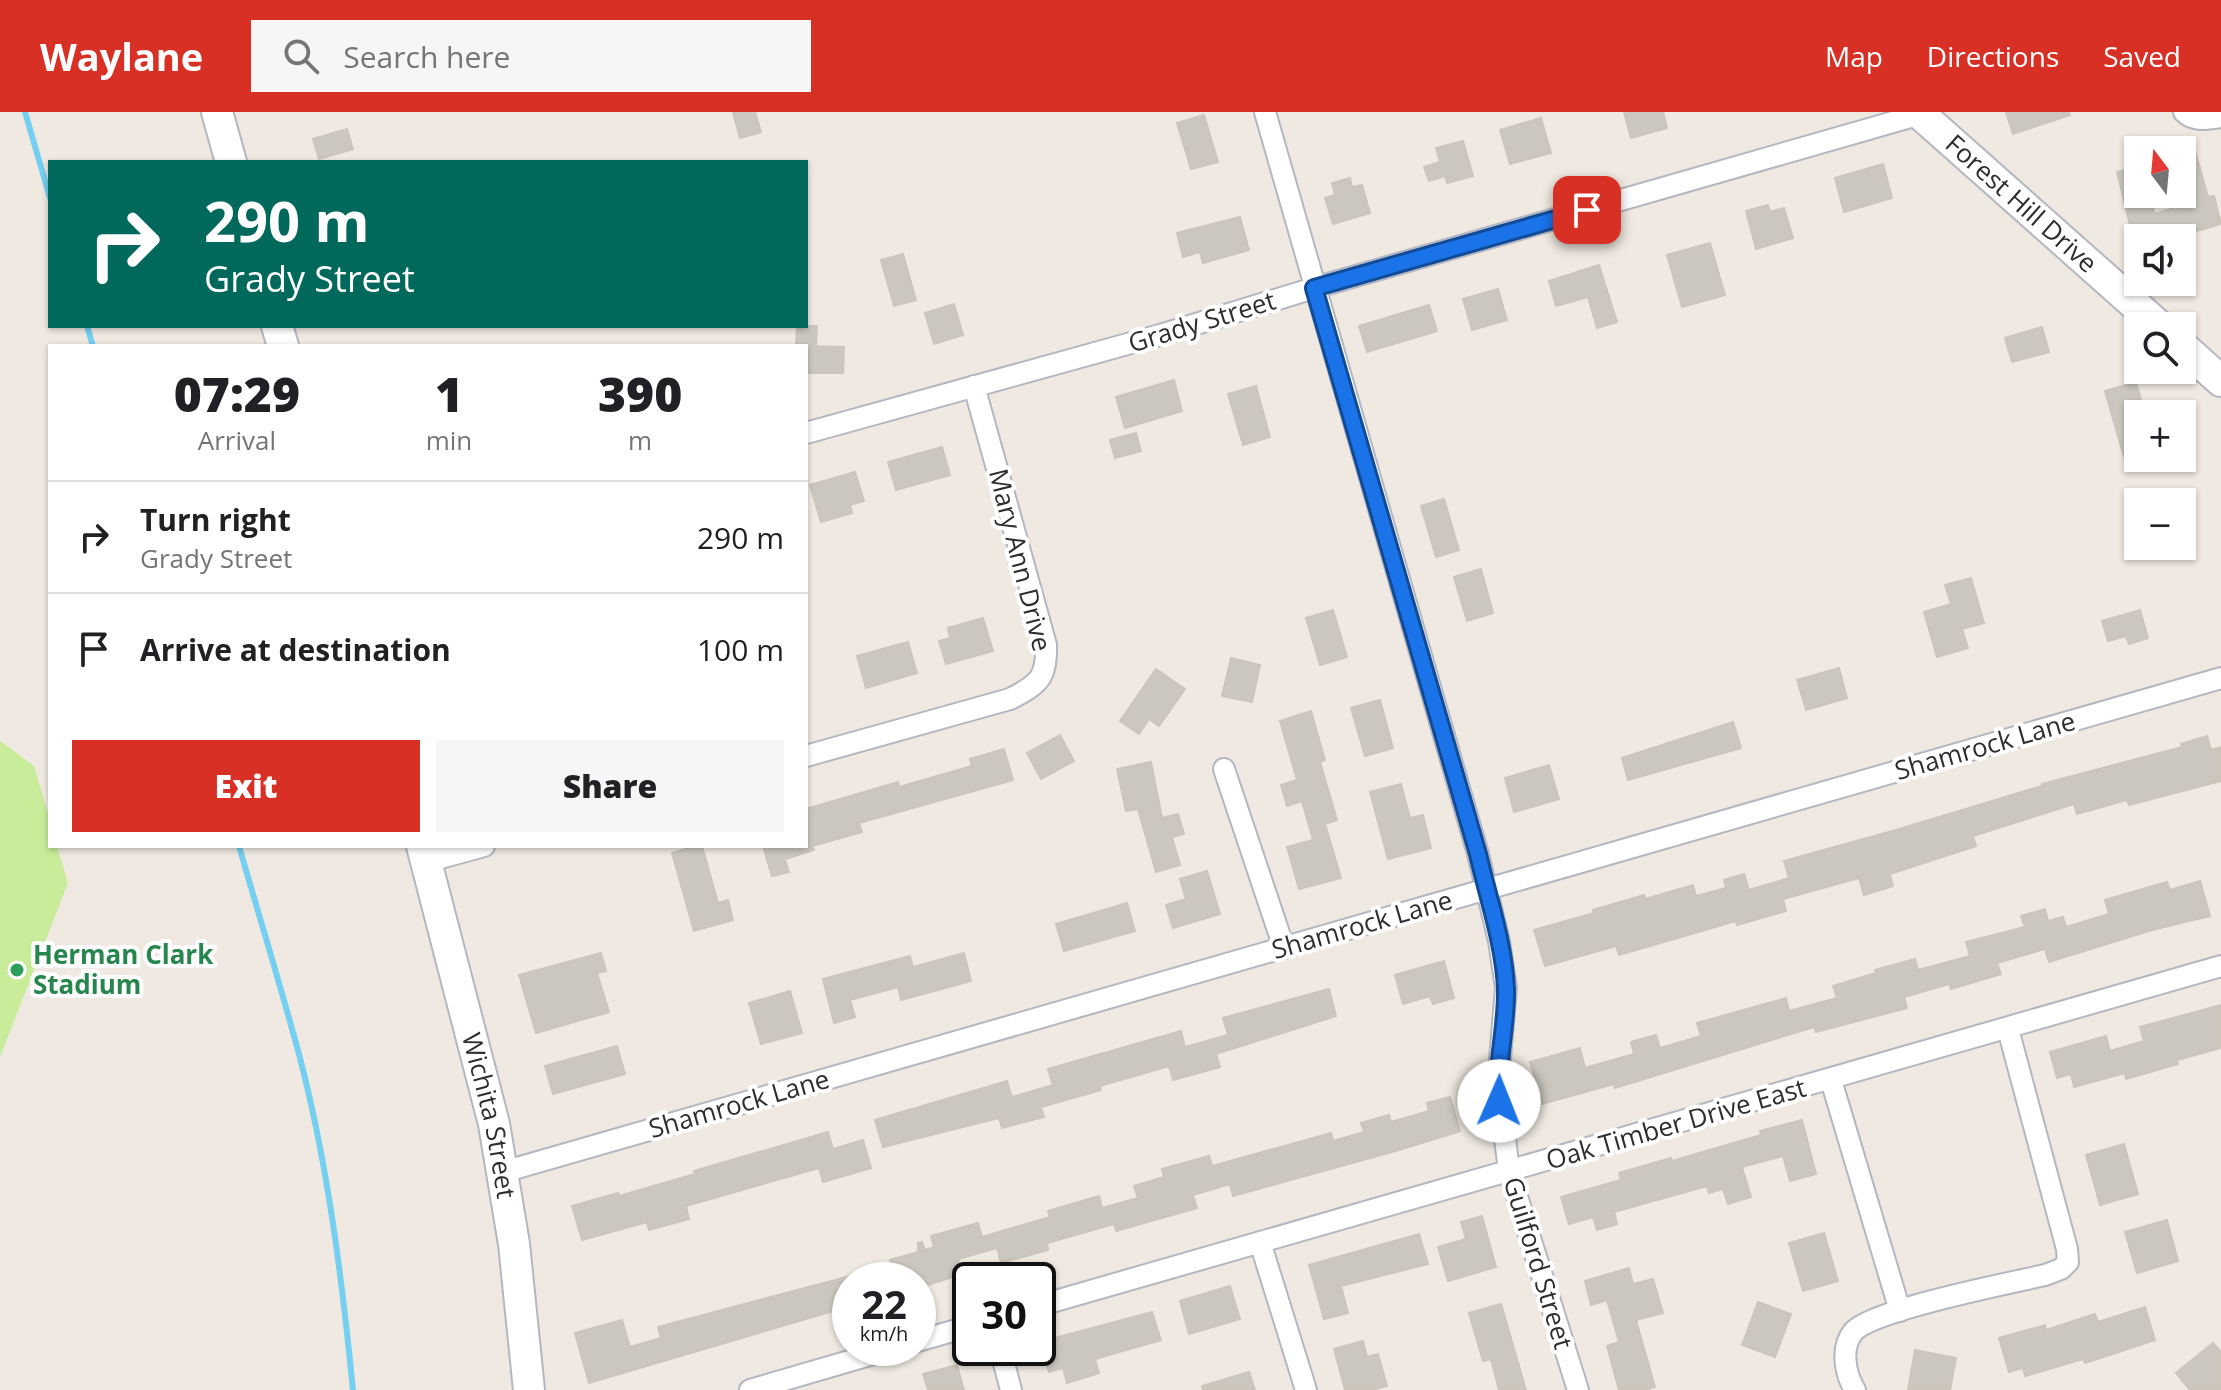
<!DOCTYPE html>
<html lang="en">
<head>
<meta charset="utf-8">
<style>
	:root { --surface:#fff; --page:#f6f6f6; --text:#202124; --muted:#757577; --line:#e0e0e0; --accent:#d93025 }
	body { margin:0; font-family:"Open Sans",sans-serif; background:var(--page); color:var(--text); height:100vh; display:flex; flex-direction:column; font-size:30px; white-space:nowrap }
	* { box-sizing:border-box; margin:0 }
	p { font-size:26px; color:var(--muted) }
	.icon { flex:none; width:44px; height:44px; fill:none; stroke:currentColor; stroke-width:2; stroke-linecap:round; stroke-linejoin:round }
	.map { position:relative; flex:1; overflow:hidden }
	.side { position:absolute; left:48px; top:232px; width:760px; height:504px; display:flex; flex-direction:column; background:var(--surface); border-radius:0px; box-shadow:0 2px 6px #0004 }
	.side>* { flex:none }
	.guide { position:absolute; left:48px; top:48px; width:760px; height:168px; border-radius:0px; box-shadow:0 2px 6px #0004; background:#00695c; color:#fff; overflow:hidden }
	.needle { width:52px; rotate:344deg }
	.controls { position:absolute; left:2124px; top:24px; display:grid; gap:16px }
	.controls a { display:grid; place-items:center; width:72px; height:72px; border-radius:0px; background:var(--surface); box-shadow:0 2px 6px #0004; font-size:40px }
	.speed { position:absolute; left:832px; top:1150px; display:flex; gap:16px; font-size:40px; font-weight:700; text-align:center }
	.speed>* { display:grid; place-content:center; width:104px; height:104px; border-radius:50%; background:var(--surface); box-shadow:0 2px 6px #0004; line-height:1 }
	.speed small { font-size:20px; font-weight:400 }
	.speed .limit { border:4px solid #111; border-radius:12px; background:#fff; color:#111 }
	.pin { position:absolute; display:grid; place-items:center; width:68px; height:68px; color:#fff; margin:-34px; border-radius:16px; box-shadow:0 4px 12px #0006 }
	.me { position:absolute; width:88px; margin:-44px; rotate:1deg; stroke-linejoin:round; filter:drop-shadow(0 0 6px #0008) }
	.turn { display:flex; align-items:center; gap:28px; height:168px; padding:0 24px; font-size:36px }
	.turn .icon { width:104px; height:104px; stroke-width:2.5 }
	.turn b { display:block; font-size:56px; line-height:68px }
	.eta { display:flex; justify-content:space-evenly; align-items:center; height:136px; text-align:center }
	.eta b { font-size:48px; font-weight:800; line-height:56px }
	.cta { display:flex; gap:16px; margin-top:auto; padding:16px 24px }
	.cta a { flex:1; height:92px; border-radius:0px; background:var(--accent); color:#fff; font-size:32px; font-weight:800; line-height:92px; text-align:center }
	.cta a+a { background:var(--page); color:var(--text) }
	ul { padding:0; list-style:none }
	li { display:flex; align-items:center; gap:24px; height:112px; padding:0 24px; border-top:2px solid var(--line) }
	li div { flex:1 }
	li b { display:block; font-size:30px }
	li em { font-style:normal }
	header { display:flex; align-items:center; gap:48px; box-sizing:border-box; height:112px; padding:0 40px; background:var(--accent); color:#fff }
	header strong { font-size:38px }
	nav { display:flex; gap:44px; margin-inline-start:auto; font-size:28px }
	.search { width:560px; height:72px; background:var(--page); display:flex; align-items:center; gap:20px; box-sizing:border-box; padding:0 28px; border-radius:0px; color:var(--muted); font-size:30px }
	.map>svg:first-child { display:block }
	.pitch { fill:#c9ec9a }
	.lines { fill:none; stroke-linecap:round; stroke-linejoin:round }
	.stream { stroke:#75cff0; stroke-width:6 }
	.building { fill:#cbc7bf; stroke:#cbc5ba; stroke-width:2 }
	.street-casing { stroke:#b4b7c1; stroke-width:24 }
	.secondary-casing { stroke:#b4b7c1; stroke-width:34 }
	.street { stroke:#fff; stroke-width:20 }
	.secondary { stroke:#fff; stroke-width:30 }
	.route-casing { stroke:#114b97; stroke-width:20 }
	.route { stroke:#1a73e8; stroke-width:14 }
	.leisure-dot { fill:#2e9e5b; stroke:#fff; stroke-width:3 }
	.labels { text-anchor:middle; stroke-width:8; stroke-linejoin:round; paint-order:stroke }
	.street-label { font-size:26px; fill:#2e2e2e; stroke:#fff }
	.leisure-label { font-size:26px; font-weight:bold; fill:#27864d; stroke:#fff; text-anchor:start }
</style>
</head>
<body>
<header>
<strong>Waylane</strong>
<div class="search"><svg class="icon" aria-label="search" viewBox="0 0 24 24"><circle cx="10" cy="10" r="6"/><path d="M15 15l6 6"/></svg>Search here</div>
<nav><a>Map</a><a>Directions</a><a>Saved</a></nav>
</header>
<div class="map">
<svg width="2221" height="1278" viewBox="0 0 2221 1278">
	<rect width="100%" height="100%" fill="#efe9e1"/>
	<path class="pitch" d="M0,629L34,654L50,708V734H57L68,771L0,945Z"/>
	<g class="lines">
		<path class="stream" d="M25,0L50,86
			M87,214L93,234
			M239,734C259,804 281,875 300,946C328,1054 342,1167 353,1278"/>
	</g>
	<path class="building" d="M733,0H755L761,20L740,26Z
		M1624,0H1663L1667,16L1631,26Z
		M2006,0H2069L2070,3L2013,22Z
		M1204,3L1218,50L1191,57L1177,11Z
		M1541,6L1551,41L1510,52L1500,18Z
		M347,17L353,37L319,47L313,27Z
		M1463,29L1473,64L1447,71L1445,64L1429,69L1424,55L1440,50L1436,36Z
		M2194,35L2208,85L2214,84L2221,112L2173,126H2133L2117,60L2138,54V82H2149L2155,102L2193,90L2182,52V38Z
		M1883,52L1892,86L1844,100L1835,66Z
		M1350,66L1352,75L1362,73L1370,101L1333,112L1325,86L1335,83L1332,71Z
		M1768,93L1770,100L1784,96L1793,126L1756,137L1746,99Z
		M1240,105L1249,138L1203,151L1200,140L1183,145L1177,121Z
		M1710,131L1725,183L1682,195L1667,143Z
		M903,142L916,188L894,194L881,148Z
		M1599,153L1617,210L1597,216L1588,185L1556,194L1549,169Z
		M1498,177L1507,208L1472,218L1463,187Z
		M954,192L963,223L934,232L925,201Z
		M1429,193L1437,219L1367,240L1359,214Z
		M797,214H817L816,234H796Z
		M2042,215L2049,240L2012,250L2005,226Z
		M806,234L844,235L843,261H806Z
		M1174,268L1182,299L1125,316L1116,285Z
		M2136,270L2145,302H2138V342L2124,345L2105,279Z
		M1256,274L1270,325L1243,333L1228,282Z
		M1136,321L1141,339L1115,346L1110,328Z
		M942,335L950,363L896,378L888,350Z
		M855,360L864,389L850,393L852,401L821,410L810,373Z
		M1444,387L1459,438L1436,445L1421,394Z
		M1481,457L1493,501L1467,509L1454,465Z
		M1971,466L1984,511L1962,517L1968,536L1937,545L1924,500L1951,492L1945,473Z
		M1333,498L1347,545L1320,553L1306,506Z
		M2140,498L2148,526L2129,532L2126,524L2108,529L2102,509Z
		M983,506L993,539L946,552L939,529L950,526L948,516Z
		M908,530L917,561L866,576L857,544Z
		M1231,546L1260,553L1252,590L1222,584Z
		M1839,556L1847,586L1806,598L1797,568Z
		M1156,557L1185,577L1159,614L1149,607L1139,622L1120,609Z
		M1380,588L1393,636L1365,644L1351,596Z
		M1311,599L1325,648L1320,650L1337,708L1325,712L1341,766L1299,777L1287,735L1313,728L1302,689L1287,694L1281,673L1297,668L1280,609Z
		M1733,610L1741,636L1628,668L1622,646Z
		M1060,623L1074,649L1041,667L1027,641Z
		M2207,624L2211,638L2221,635V669L2129,693L2127,688L2077,702L2074,692L1973,724L1976,734L1890,762L1893,774L1864,783L1859,766L1783,787L1786,799L1737,813L1736,809L1619,843L1616,834L1545,854L1534,818L1594,801L1593,798L1644,783L1645,787L1693,773L1696,784L1726,776L1724,768L1744,762L1749,778L1789,766L1784,749L1896,718L2042,674V672L2182,635L2181,632Z
		M1004,637L1013,668L859,711L862,720L812,734L814,738L785,747L789,760L772,764L763,734H806V697L898,670L899,675L972,654L970,647Z
		M1151,650L1162,706L1178,702L1184,722L1172,725L1180,753L1156,760L1138,697L1126,699L1117,657Z
		M1549,653L1559,687L1514,700L1505,666Z
		M1401,672L1410,706L1423,703L1431,736L1388,747L1370,680Z
		M695,734H702L718,791L728,788L733,808L694,819L672,741Z
		M1207,759L1220,802L1173,816L1166,793L1186,787L1180,767Z
		M2200,769L2210,804L2152,818L2049,850L2045,837L1997,851L2001,862L1951,877L1949,872L1904,885L1907,896L1816,920L1814,915L1615,976L1614,972L1542,992L1530,950L1580,936L1585,956L1634,942L1631,930L1656,923L1660,936L1701,924L1697,911L1722,904L1786,886L1789,899L1837,886L1833,874L1876,861L1875,858L1915,847L1918,858L1970,844L1966,830L2025,815L2021,804L2045,797L2048,809L2063,805L2066,815L2109,802L2105,788L2167,770L2170,778Z
		M1127,791L1135,819L1064,839L1056,812Z
		M601,841L606,859L597,861L609,900L536,921L519,863Z
		M964,841L971,869L901,888L898,875L850,888L855,905L834,911L823,867L910,844L913,855Z
		M1444,849L1454,886L1433,892L1430,884L1403,892L1395,863Z
		M1329,877L1336,904L1216,942L1220,955L1173,968L1169,954L1100,974L1101,978L1041,995L1044,1005L1002,1016L999,1006L883,1035L875,1008L1007,969L1012,985L1053,973L1048,957L1181,919L1185,935L1228,923L1223,906Z
		M790,879L802,921L761,932L749,891Z
		M2221,893V936L2177,948L2178,952L2126,967L2125,961L2074,975L2071,962L2057,966L2050,940L2106,924L2110,939L2144,929L2140,915Z
		M617,934L625,962L553,982L545,954Z
		M1450,985L1460,1019L1399,1038L1233,1084L1230,1072L1193,1083L1197,1096L1116,1119L1114,1112L1047,1131L1048,1138L1001,1151L997,1136L958,1147L962,1162L918,1176V1168H851V1164L891,1152L890,1148L918,1140V1131L922,1130L925,1138L934,1135L931,1124L978,1111L982,1125L1050,1105L1048,1099L1099,1084L1102,1096L1138,1086L1134,1074L1164,1065L1162,1057L1209,1044L1212,1054L1331,1021L1333,1029L1364,1020L1361,1011L1389,1003L1391,1010L1429,999L1427,991Z
		M1802,1008L1816,1062L1790,1069L1783,1044L1742,1055L1751,1085L1728,1092L1723,1077L1709,1081L1707,1074L1614,1100L1617,1112L1597,1118L1593,1105L1569,1112L1561,1085L1621,1068L1619,1061L1671,1046L1672,1049L1761,1023L1760,1019Z
		M828,1020L833,1037L863,1028L871,1056L823,1070L819,1056L686,1094L689,1107L649,1118L647,1110L582,1128L572,1094L618,1081L619,1084L695,1062L694,1059Z
		M2124,1032L2138,1082L2100,1093L2086,1043Z
		M1482,1104L1496,1155L1448,1169L1438,1135L1466,1127L1461,1110Z
		M2167,1108L2178,1149L2137,1161L2125,1120Z
		M1824,1121L1838,1169L1803,1179L1789,1131Z
		M1419,1122L1428,1152L1341,1174L1348,1201L1324,1207L1309,1153Z
		M1629,1156L1633,1172L1653,1167L1663,1201L1636,1208L1655,1275L1644,1278H1619L1607,1234L1619,1230L1607,1188L1591,1193L1585,1169Z
		M850,1164V1194L589,1271L575,1221L622,1208L630,1235L661,1226L658,1215Z
		M1230,1174L1240,1207L1189,1222L1180,1189Z
		M1758,1190L1791,1202L1775,1245L1742,1233Z
		M1501,1192L1517,1247L1526,1278H1499L1491,1247L1483,1249L1469,1201Z
		M2145,1195L2155,1228L2085,1251L2083,1247L2025,1264L2023,1256L2009,1260L1999,1226L2045,1213L2046,1218L2095,1202L2098,1210Z
		M1152,1200L1161,1228L1095,1247L1099,1261L1067,1271L1063,1256L1049,1260L1040,1230Z
		M1363,1229L1367,1245L1378,1242L1387,1274L1372,1278H1345L1334,1237Z
		M2213,1231L2221,1240V1278H2190L2176,1261Z
		M1915,1238L1956,1246L1950,1278H1908Z
		M957,1253L964,1278H928L923,1262Z
		M1249,1260L1255,1278H1203L1202,1274Z"/>
	<g class="lines">
		<g class="street-casing">
			<path id="street" d="M1265,0L1478,742L1499,829L1506,876L1498,970L1509,1059L1578,1278
				M2184,0C2194,10 2208,7 2221,5
				M806,321L1160,223L1314,176L1921,2
				M806,644L1010,587C1039,572 1047,566 1046,533L974,274
				M1224,657L1284,836
				M426,750L484,734
				M1831,968L1900,1199
				M503,1060L2221,566
				M1260,1130L1306,1278
				M1038,1194L2221,854
				M918,1229L970,1214
				M1000,1236L1011,1278
				M750,1278L894,1236
				M1855,1278C1845,1262 1840,1235 1854,1219C1876,1197 2010,1171 2045,1163L2061,1157L2068,1150L2067,1137L2008,917"/>
		</g>
		<g class="secondary-casing">
			<g id="secondary">
				<path d="M217,0L231,50"/>
				<path id="s1" d="M1918,0L2159,214"/>
				<path d="M277,214L283,234"/>
				<path d="M2182,234L2221,269"/>
				<path id="s2" d="M422,734L494,1012L514,1132L529,1278"/>
			</g>
		</g>
		<use href="#street" class="street"/>
		<use href="#secondary" class="secondary"/>
	</g>
	<g class="lines">
		<g class="route-casing">
			<path id="route" d="M1499,989C1496,951 1507,914 1506,877C1504,831 1488,786 1478,742L1314,176L1587,98"/>
		</g>
		<use href="#route" class="route"/>
	</g>
	<circle class="leisure-dot" cx="17" cy="858" r="8"/>
	<g class="labels">
		<g class="street-label">
			<text dy="9" stroke="none"><textPath href="#s1" startOffset="138">Forest Hill Drive</textPath></text>
			<text transform="translate(1202 210) rotate(-17)" y="9">Grady Street</text>
			<text transform="translate(1020 448) rotate(76)" y="9">Mary Ann Drive</text>
			<text transform="translate(1985 634) rotate(-16)" y="9">Shamrock Lane</text>
			<text transform="translate(1362 813) rotate(-16)" y="9">Shamrock Lane</text>
			<text transform="translate(739 992) rotate(-16)" y="9">Shamrock Lane</text>
			<text dy="9" stroke="none"><textPath href="#s2" startOffset="278">Wichita Street</textPath></text>
			<text transform="translate(1676 1012) rotate(-16)" y="9">Oak Timber Drive East</text>
			<text transform="translate(1538 1151) rotate(73)" y="9">Guilford Street</text>
		</g>
		<g class="leisure-label">
			<text x="33" y="852">Herman Clark<tspan x="33" dy="30">Stadium</tspan></text>
		</g>
	</g>
</svg>
<div class="controls">
<a><svg class="needle" viewBox="-14 -14 28 28"><path d="M0-13l5 13h-10z" fill="#e53935"/><path d="M0 13l5-13h-10z" fill="#757577"/></svg></a>
<a><svg class="icon" aria-label="sound" viewBox="0 0 24 24"><path d="M4 9h4l5-4v14l-5-4H4zM17 9q2 3 0 6"/></svg></a>
<a><svg class="icon" aria-label="search" viewBox="0 0 24 24"><circle cx="10" cy="10" r="6"/><path d="M15 15l6 6"/></svg></a>
<a>+</a>
<a>−</a>
</div>
<div class="speed"><div>22<small>km/h</small></div><div class="limit">30</div></div>
<div class="pin" style="left:1587px;top:98px;background:#d93025"><svg class="icon" aria-label="arrive" viewBox="0 0 24 24"><path d="M6 21V4h12l-3 4 3 4H6"/></svg></div>
<svg class="me" style="left:1499px;top:989px" viewBox="-20 -20 40 40"><circle r="19" fill="#fff"/><path d="M0-13L10 11 0 6-10 11z" fill="#1a73e8"/></svg>
<div class="guide">
<div class="turn"><svg class="icon" aria-label="right" viewBox="0 0 24 24"><path d="M7 20v-9h11M14 6l5 5-5 5"/></svg><div><b>290 m</b>Grady Street</div></div>
</div>
<section class="side">
<div class="eta">
<div><b>07:29</b><p>Arrival</p></div>
<div><b>1</b><p>min</p></div>
<div><b>390</b><p>m</p></div>
</div>
<ul>
<li><svg class="icon" aria-label="right" viewBox="0 0 24 24"><path d="M7 20v-9h11M14 6l5 5-5 5"/></svg><div><b>Turn right</b><p>Grady Street</p></div><em>290 m</em></li>
<li><svg class="icon" aria-label="arrive" viewBox="0 0 24 24"><path d="M6 21V4h12l-3 4 3 4H6"/></svg><div><b>Arrive at destination</b></div><em>100 m</em></li>
</ul>
<div class="cta"><a>Exit</a><a>Share</a></div>
</section>
</div>
</body>
</html>
